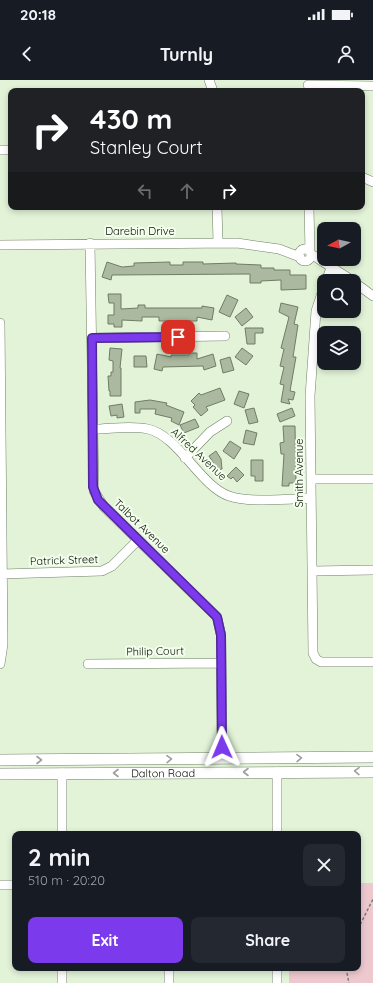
<!DOCTYPE html>
<html lang="en">
<head>
<meta charset="utf-8">
<style>
	:root { --surface:#171b24; --page:#242831; --text:#f1f3f6; --muted:#9ea1a6; --accent:#7c3aed }
	body { margin:0; font-family:Quicksand,sans-serif; background:var(--page); color:var(--text); height:100vh; display:flex; flex-direction:column; font-size:15px; white-space:nowrap }
	* { box-sizing:border-box; margin:0 }
	p { font-size:13px; color:var(--muted) }
	.icon { flex:none; width:22px; height:22px; fill:none; stroke:currentColor; stroke-width:2; stroke-linecap:round; stroke-linejoin:round }
	.map { position:relative; flex:1; overflow:hidden }
	.side { position:absolute; left:12px; top:751px; width:349px; height:140px; display:flex; flex-direction:column; background:var(--surface); border-radius:8px; box-shadow:0 2px 6px #0003 }
	.side>* { flex:none }
	.hud { position:absolute; left:8px; top:8px; width:357px; height:122px; border-radius:8px; box-shadow:0 2px 6px #0003; background:#202124; color:#fff; overflow:hidden }
	.needle { width:26px; rotate:262deg }
	.tools { position:absolute; left:317px; top:142px; display:grid; gap:8px }
	.tools a { display:grid; place-items:center; width:44px; height:44px; border-radius:8px; background:var(--surface); box-shadow:0 2px 6px #0003; font-size:20px }
	.pin { position:absolute; display:grid; place-items:center; width:34px; height:34px; color:#fff; margin:-17px; border-radius:8px; box-shadow:0 2px 6px #0006 }
	.me { position:absolute; width:44px; margin:-22px; rotate:359deg; stroke-linejoin:round; filter:drop-shadow(0 0 3px #0008) }
	.turn { display:flex; align-items:center; gap:14px; height:84px; padding:0 16px; font-size:18px }
	.turn .icon { width:52px; height:52px; stroke-width:2.5 }
	.turn b { display:block; font-size:28px; line-height:34px }
	.lanes { display:flex; align-items:center; height:38px; padding:0 16px; background:#0003; justify-content:center; gap:20px; direction:ltr }
	.lanes .off { opacity:.35 }
	.round { display:grid; place-items:center; flex:none; width:42px; height:42px; border-radius:8px; background:var(--page) }
	.summary { display:flex; align-items:center; justify-content:space-between; height:68px; padding:0 16px }
	h1 { font-size:24px; font-weight:700; line-height:30px }
	.button { display:flex; gap:8px; margin-top:auto; padding:8px 16px }
	.button a { flex:1; height:46px; border-radius:8px; background:var(--accent); color:#fff; font-size:16px; font-weight:700; line-height:46px; text-align:center }
	.button a+a { background:var(--page); color:var(--text) }
	.status { display:flex; justify-content:space-between; align-items:center; height:28px; padding:0 20px; background:var(--surface); direction:ltr }
	.status svg { height:11px; fill:currentColor }
	header { display:flex; justify-content:space-between; align-items:center; height:52px; padding:0 16px; background:var(--surface); font-size:18px; font-weight:700 }
	.map>svg:first-child { display:block }
	.green { fill:#edc8cf }
	.building { fill:#aab99f; stroke:#6f7d65 }
	.lines { fill:none; stroke-linecap:round; stroke-linejoin:round }
	.minor-casing { stroke:#718067; stroke-width:10 }
	.major-casing { stroke:#718067; stroke-width:12 }
	.path { stroke:#788472; stroke-width:1.5; stroke-dasharray:3 2; stroke-linecap:butt }
	.minor { stroke:#fff; stroke-width:9 }
	.major { stroke:#fff; stroke-width:11 }
	.oneway { stroke:#9d9f9c }
	.route-casing { stroke:#51269a; stroke-width:10 }
	.route { stroke:#7c3aed; stroke-width:7 }
	.labels { text-anchor:middle; stroke-width:4; stroke-linejoin:round; paint-order:stroke }
	.street-label { font-size:11px; fill:#0a1007; stroke:#f4feed }
</style>
</head>
<body>
<div class="status"><b>20:18</b><svg viewBox="0 0 49 12"><path d="M0 12V9h3v3zM5 12V6h3v6zM10 12V3h3v9zM15 12V0h3v12zM26 1h20v11H26zM47 4h2v5h-2z"/></svg></div>
<header><svg class="icon" aria-label="back" viewBox="0 0 24 24"><path d="M15 5l-7 7 7 7"/></svg>Turnly<svg class="icon" aria-label="person" viewBox="0 0 24 24"><circle cx="12" cy="8" r="4"/><path d="M4 21q1-7 8-7t8 7"/></svg></header>
<div class="map">
<svg width="373" height="903" viewBox="0 0 373 903">
	<rect width="100%" height="100%" fill="#e2f3d8"/>
	<path class="green" d="M358,803H373V903H289V888H358Z"/>
	<path class="building" d="M107,182L122,187L134,186V183L170,182V185H183V182H203V184L236,183V184L261,185V188H274V190H290V195H306V209L281,210V200L261,201V203H250V194L112,195L111,200L102,197Z
		M108,214H121V229L138,228V225H145V228H202V226L214,228L212,240L197,237V241H159V237H142V241L122,240V247H114V244H108V235H114V223H109Z
		M227,215L238,220L230,237L219,232Z
		M281,223L298,227L294,244L298,245L293,277H296L290,311L295,312L293,320L288,319L290,324L281,322L284,305L280,304L284,287L280,286L284,269L281,268L289,237L279,232Z
		M246,228L253,237L242,246L235,237Z
		M245,248H263V253H255V264H247Z
		M110,268L122,269L120,288H121V316H110V311H109L108,296H111V292H113V281L109,280Z
		M242,268L253,276L246,285L235,277Z
		M189,273H197V279L213,274L216,286L204,290L203,286L163,287L162,291L154,289L157,274L171,277V275H189Z
		M134,276H146L147,287H134Z
		M230,277L234,290L223,293L220,280Z
		M220,308L225,320L206,327L208,330L201,336L193,327L195,325L191,321L199,313L201,315Z
		M239,311L249,314L244,328L234,324Z
		M150,320L167,323L166,325L184,332L179,345L171,341L172,338L155,334L156,329H140V333H135V322Z
		M122,324L124,337L117,338V335L111,336L109,326Z
		M254,328L258,342L249,344L245,330Z
		M292,328L295,336L280,342L277,334Z
		M195,339L199,347L184,353L180,345Z
		M283,346H295L296,403H289V406H282L284,374H281L280,363L284,362Z
		M246,350L257,353L254,365L243,363Z
		M230,361L241,368L234,379L223,371Z
		M216,371L221,379L222,389L214,390L213,382L209,376Z
		M251,380H263V401H255V396H251Z
		M236,387L244,395L237,402L233,397L231,399L227,396Z"/>
	<g class="lines">
		<g class="minor-casing">
			<path id="minor" d="M209,0L213,11
				M308,5L373,6
				M0,70H6
				M362,97L373,102
				M217,127L218,163
				M309,127L310,172
				M90,163L94,411L104,427L217,537L221,555L222,678
				M0,165L237,163L279,169L300,177
				M299 175a6 6 0 1 1 12 0a6 6 0 1 1-12 0Z
				M311,174L353,201
				M326,201L331,188
				M354,202L373,216
				M324,207L316,231L310,316L313,573L316,579L321,582H373
				M0,243L3,564L0,584
				M92,258L225,256
				M93,349C110,349 131,345 148,349C179,356 200,406 229,416C248,423 290,419 311,418
				M185,378L210,352L227,341
				M311,399H373
				M312,491L373,490
				M2,494L102,491L112,486L138,460
				M88,584L221,583
				M62,693V754
				M277,754V692
				M0,805H15
				M169,888V903
				M62,903V888
				M277,903V888"/>
		</g>
		<g class="major-casing">
			<g id="major">
				<path d="M0,680L373,677"/>
				<path id="s1" d="M0,694L373,692"/>
			</g>
		</g>
		<path class="path" d="M358,849L373,819
			M346,888L349,903"/>
		<use href="#minor" class="minor"/>
		<use href="#major" class="major"/>
	</g>
	<defs><path id="oneway-chevron" d="M-2-3.5L2.5 0L-2 3.5" fill="none" stroke-width="1.6" stroke-linecap="round" stroke-linejoin="round"/></defs>
	<g class="oneway">
		<use href="#oneway-chevron" transform="translate(299 678) rotate(-1)"/>
		<use href="#oneway-chevron" transform="translate(169 679) rotate(-1)"/>
		<use href="#oneway-chevron" transform="translate(39 680)"/>
		<use href="#oneway-chevron" transform="translate(357 691) rotate(-179)"/>
		<use href="#oneway-chevron" transform="translate(246 692) rotate(180)"/>
		<use href="#oneway-chevron" transform="translate(116 693) rotate(180)"/>
	</g>
	<g class="lines">
		<g class="route-casing">
			<path id="route" d="M178,257L92,258L93,407L98,420L104,426L217,537L221,555L222,667"/>
		</g>
		<use href="#route" class="route"/>
	</g>
	<g class="labels">
		<g class="street-label">
			<text x="140" y="155">Darebin Drive</text>
			<text transform="translate(199 374) rotate(43)" y="4">Alfred Avenue</text>
			<text transform="translate(299 393) rotate(-90)" y="4">Smith Avenue</text>
			<text transform="translate(142 446) rotate(44)" y="4">Talbot Avenue</text>
			<text transform="translate(64 480) rotate(-2)" y="4">Patrick Street</text>
			<text transform="translate(155 571) rotate(-1)" y="4">Philip Court</text>
			<text dy="4" stroke="none"><textPath href="#s1" startOffset="163">Dalton Road</textPath></text>
		</g>
	</g>
</svg>
<div class="tools">
<a><svg class="needle" viewBox="-14 -14 28 28"><path d="M0-13l5 13h-10z" fill="#e53935"/><path d="M0 13l5-13h-10z" fill="#9ea1a6"/></svg></a>
<a><svg class="icon" aria-label="search" viewBox="0 0 24 24"><circle cx="10" cy="10" r="6"/><path d="M15 15l6 6"/></svg></a>
<a><svg class="icon" aria-label="layers" viewBox="0 0 24 24"><path d="M12 4l9 5-9 5-9-5zM3 14l9 5 9-5"/></svg></a>
</div>
<div class="pin" style="left:178px;top:257px;background:#d93025"><svg class="icon" aria-label="arrive" viewBox="0 0 24 24"><path d="M6 21V4h12l-3 4 3 4H6"/></svg></div>
<svg class="me" style="left:222px;top:667px" viewBox="-20 -20 40 40"><path d="M0-17L14 15 0 8-14 15z" fill="#7c3aed" stroke="#fff" stroke-width="4"/></svg>
<div class="hud">
<div class="turn"><svg class="icon" aria-label="right" viewBox="0 0 24 24"><path d="M7 20v-9h11M14 6l5 5-5 5"/></svg><div><b>430 m</b>Stanley Court</div></div>
<div class="lanes"><svg class="icon off" aria-label="left" viewBox="0 0 24 24"><path d="M17 20v-9H6M10 6l-5 5 5 5"/></svg><svg class="icon off" aria-label="ahead" viewBox="0 0 24 24"><path d="M12 20V5M6 11l6-6 6 6"/></svg><svg class="icon" aria-label="right" viewBox="0 0 24 24"><path d="M7 20v-9h11M14 6l5 5-5 5"/></svg></div>
</div>
<section class="side">
<div class="summary"><div><h1>2 min</h1><p>510 m · 20:20</p></div><a class="round"><svg class="icon" aria-label="close" viewBox="0 0 24 24"><path d="M6 6l12 12M18 6L6 18"/></svg></a></div>
<div class="button"><a>Exit</a><a>Share</a></div>
</section>
</div>
</body>
</html>
